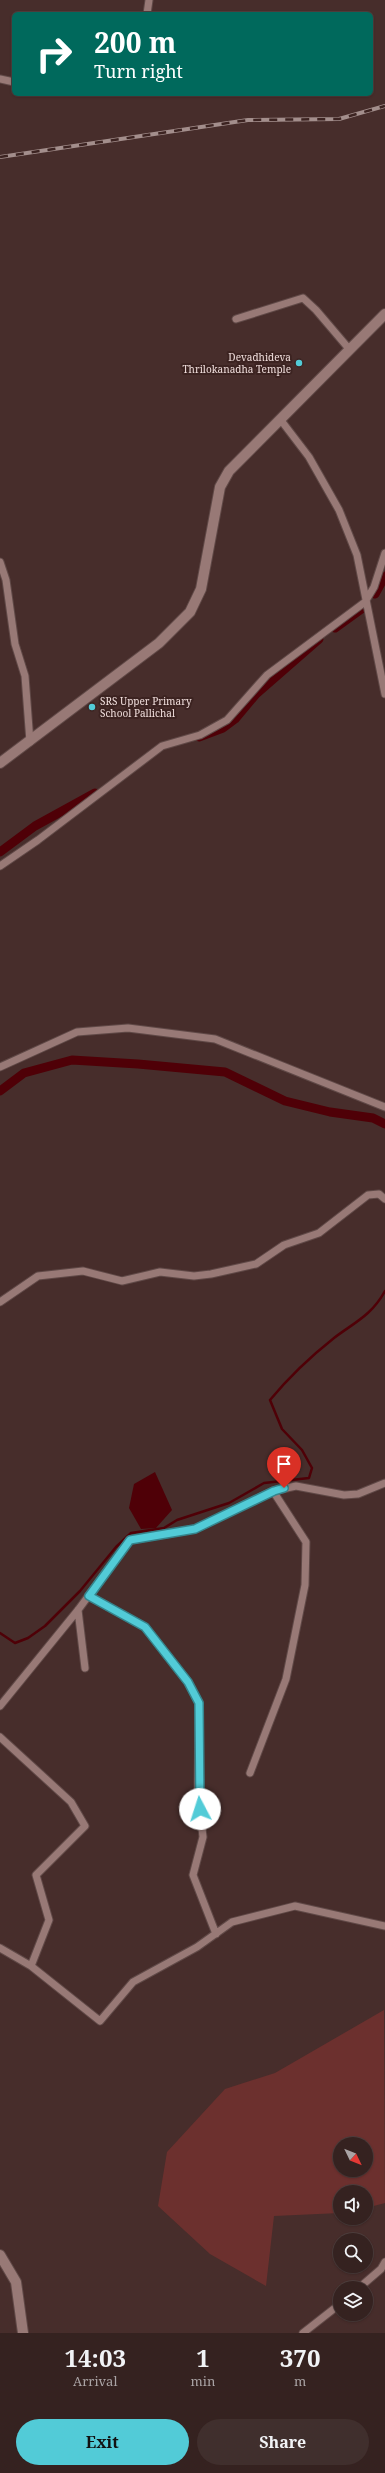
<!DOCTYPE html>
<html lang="en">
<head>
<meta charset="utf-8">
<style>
	:root { --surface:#352220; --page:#402f2d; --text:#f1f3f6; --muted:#aaa4a5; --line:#4f3f3e; --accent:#52cbd7 }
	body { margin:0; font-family:"Noto Serif",serif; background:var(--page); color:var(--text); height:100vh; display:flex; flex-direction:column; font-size:15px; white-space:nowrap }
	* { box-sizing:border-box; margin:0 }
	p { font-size:13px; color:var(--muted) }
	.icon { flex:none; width:22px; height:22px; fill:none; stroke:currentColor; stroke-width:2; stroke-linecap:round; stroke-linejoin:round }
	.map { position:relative; height:2333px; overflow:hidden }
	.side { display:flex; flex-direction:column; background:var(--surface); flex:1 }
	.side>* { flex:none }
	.top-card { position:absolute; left:12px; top:12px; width:361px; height:84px; border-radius:6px; box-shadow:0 1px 3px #0004,0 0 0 1px var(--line); background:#00695c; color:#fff; overflow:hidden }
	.needle { width:26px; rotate:133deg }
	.buttons { position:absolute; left:333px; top:2137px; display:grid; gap:8px }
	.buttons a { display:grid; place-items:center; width:40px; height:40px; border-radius:50%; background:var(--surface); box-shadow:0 1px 3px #0004,0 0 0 1px var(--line); font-size:20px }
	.pin { position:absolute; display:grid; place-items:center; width:34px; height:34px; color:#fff; margin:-41px -17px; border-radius:50% 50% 50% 0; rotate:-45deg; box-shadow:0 0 4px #0007 }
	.pin .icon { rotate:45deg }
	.me { position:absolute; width:44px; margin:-22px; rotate:355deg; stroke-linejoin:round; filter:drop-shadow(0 0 3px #0008) }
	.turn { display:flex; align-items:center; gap:14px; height:84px; padding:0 16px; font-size:18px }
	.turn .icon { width:52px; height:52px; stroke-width:2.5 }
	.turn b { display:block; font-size:28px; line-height:34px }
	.eta { display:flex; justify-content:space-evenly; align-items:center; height:68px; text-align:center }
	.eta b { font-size:24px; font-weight:700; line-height:28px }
	.button { display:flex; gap:8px; margin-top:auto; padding:8px 16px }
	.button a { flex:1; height:46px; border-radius:24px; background:var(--accent); color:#111; font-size:16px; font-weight:700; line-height:46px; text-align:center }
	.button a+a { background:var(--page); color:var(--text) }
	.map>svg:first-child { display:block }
	.green { fill:#6c302e; fill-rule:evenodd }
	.water { fill:#4f0007 }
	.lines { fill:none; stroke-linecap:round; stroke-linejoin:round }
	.stream { stroke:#4f0007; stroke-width:2.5 }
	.canal { stroke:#4f0007; stroke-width:9 }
	.street-casing { stroke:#604947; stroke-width:9 }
	.secondary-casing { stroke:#604947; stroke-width:12 }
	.street { stroke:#987976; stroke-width:7 }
	.secondary { stroke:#987976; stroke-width:10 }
	.rail-casing { stroke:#a38e8c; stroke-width:4 }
	.rail { stroke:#3c2321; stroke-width:2.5; stroke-dasharray:8; stroke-linecap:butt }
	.route-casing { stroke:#35848c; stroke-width:10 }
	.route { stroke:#52cbd7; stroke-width:7 }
	.poi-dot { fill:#52cbd7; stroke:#3c2321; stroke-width:1.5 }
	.labels { text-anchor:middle; stroke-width:4; stroke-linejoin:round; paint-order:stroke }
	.poi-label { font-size:10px; fill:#f0dedc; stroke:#3c2321; text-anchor:end }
</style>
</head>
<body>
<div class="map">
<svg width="385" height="2333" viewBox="0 0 385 2333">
	<rect width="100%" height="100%" fill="#472d2b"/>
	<path class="green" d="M384,2010L385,2203L366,2208V2192H340V2213L274,2216L266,2286L210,2254L158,2206L167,2152L225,2089L275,2073ZM340,2144H366V2170H340Z"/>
	<path class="water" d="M155,1472L172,1510L156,1528L141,1529L129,1508L134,1484Z"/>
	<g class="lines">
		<path class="stream" d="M0,1633L15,1643L28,1638L45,1626L80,1591L116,1547L131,1533L164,1528L177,1520L229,1503L264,1483L309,1478L312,1468L302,1450L282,1429L270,1400C289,1377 310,1357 334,1338C355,1322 371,1316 385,1291"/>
		<path class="canal" d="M375,594L385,576
			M335,628L364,607
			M199,737L223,728L235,719L256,694L319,639
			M0,852L35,826L95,793
			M0,1091L24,1073L72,1060L138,1064L225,1072L285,1101L330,1112L373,1118L385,1124"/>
		<g class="street-casing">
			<path id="street" d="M147,14L149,0
				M0,79L14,82
				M236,319L303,298L316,310L350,350
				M280,419L309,457L339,510L357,555L385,694
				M0,562L6,580L15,644L25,676L30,742
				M0,866L38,840L162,746L200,735L227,720L267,675L365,602L374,587L385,553
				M0,1067L77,1032L128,1028L215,1039L385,1107
				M0,1302L38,1276L83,1271L122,1281L160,1272L194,1276L211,1274L256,1264L284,1245L319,1233L368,1195L379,1194L385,1199
				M89,1596L145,1627L188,1682L199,1703L198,1794L203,1837L193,1875L216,1934
				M78,1610L85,1668
				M0,1706L78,1610L130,1540L195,1529L273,1491L296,1486L344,1495L358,1494L385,1483
				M0,1737L71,1802L85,1826L36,1875L49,1920L31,1966L100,2021L133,1982L197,1947L232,1922L295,1906L385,1926
				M250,1773L286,1679L305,1585L306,1542L273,1491
				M0,1948L31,1966
				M359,2288L381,2269L385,2262
				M303,2333L340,2304"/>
		</g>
		<g class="secondary-casing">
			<path id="secondary" d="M0,763L159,643L190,612L201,589L220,487L229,471L385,314
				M0,2255L16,2282L23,2333"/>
		</g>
		<use href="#street" class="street"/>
		<use href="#secondary" class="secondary"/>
		<g class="rail-casing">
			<path id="rail" d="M0,157L248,120L339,119L385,106"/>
		</g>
		<use href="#rail" class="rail"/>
	</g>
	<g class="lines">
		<g class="route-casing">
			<path id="route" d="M200,1809L199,1703L188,1682L145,1627L89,1596L130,1540L195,1529L274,1491L284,1488"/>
		</g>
		<use href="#route" class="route"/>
	</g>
	<g class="poi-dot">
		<circle cx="299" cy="363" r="4"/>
		<circle cx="92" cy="707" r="4"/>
	</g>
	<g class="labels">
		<g class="poi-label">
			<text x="291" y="361">Devadhideva<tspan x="291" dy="12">Thrilokanadha Temple</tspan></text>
			<text x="100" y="705" text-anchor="start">SRS Upper Primary<tspan x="100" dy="12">School Pallichal</tspan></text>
		</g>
	</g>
</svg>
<div class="buttons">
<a><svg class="needle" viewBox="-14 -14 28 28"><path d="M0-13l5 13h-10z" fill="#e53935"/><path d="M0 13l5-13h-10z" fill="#aaa4a5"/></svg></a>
<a><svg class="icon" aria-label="sound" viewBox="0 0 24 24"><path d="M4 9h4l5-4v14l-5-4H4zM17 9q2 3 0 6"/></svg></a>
<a><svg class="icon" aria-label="search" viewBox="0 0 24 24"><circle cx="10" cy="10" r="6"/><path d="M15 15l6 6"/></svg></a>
<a><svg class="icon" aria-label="layers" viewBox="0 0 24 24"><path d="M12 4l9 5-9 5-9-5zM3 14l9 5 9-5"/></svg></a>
</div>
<div class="pin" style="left:284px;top:1488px;background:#d93025"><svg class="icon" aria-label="arrive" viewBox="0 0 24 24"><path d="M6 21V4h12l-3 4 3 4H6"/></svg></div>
<svg class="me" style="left:200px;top:1809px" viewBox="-20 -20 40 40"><circle r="19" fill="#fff"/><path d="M0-13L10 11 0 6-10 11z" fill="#52cbd7"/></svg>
<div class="top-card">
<div class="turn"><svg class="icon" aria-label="right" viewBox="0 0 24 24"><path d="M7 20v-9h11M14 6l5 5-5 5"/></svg><div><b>200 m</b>Turn right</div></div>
</div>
</div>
<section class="side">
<div class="eta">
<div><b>14:03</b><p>Arrival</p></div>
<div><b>1</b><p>min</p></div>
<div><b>370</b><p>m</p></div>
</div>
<div class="button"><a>Exit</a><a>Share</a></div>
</section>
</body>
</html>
